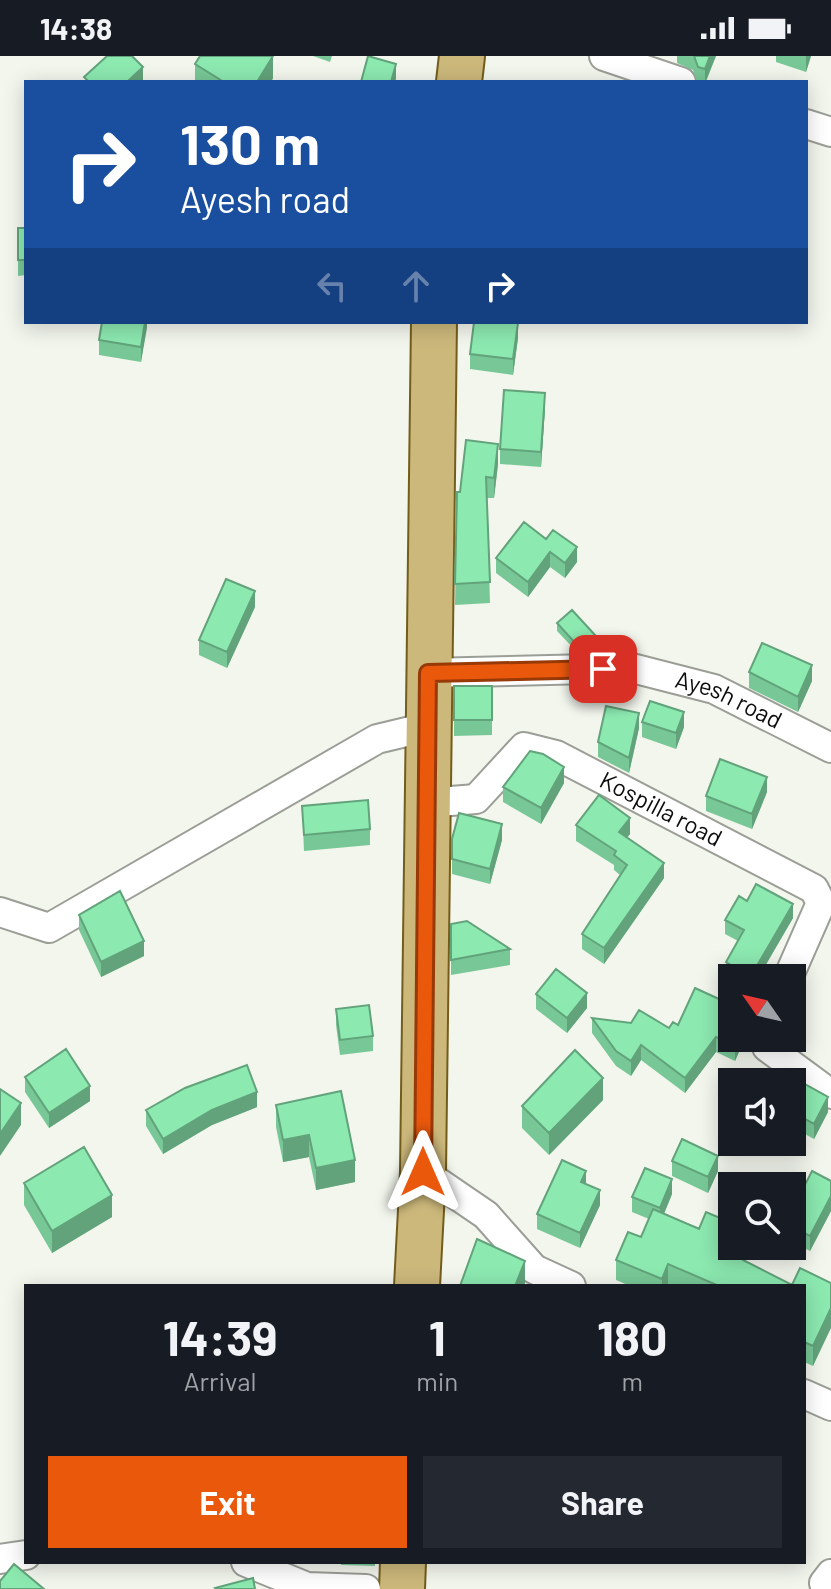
<!DOCTYPE html>
<html lang="en">
<head>
<meta charset="utf-8">
<style>
	:root { --surface:#171b24; --page:#242831; --text:#f1f3f6; --muted:#9ea1a6; --accent:#ea580c }
	body { margin:0; font-family:Barlow,sans-serif; background:var(--page); color:var(--text); height:100vh; display:flex; flex-direction:column; font-size:30px; white-space:nowrap }
	* { box-sizing:border-box; margin:0 }
	p { font-size:26px; color:var(--muted) }
	.icon { flex:none; width:44px; height:44px; fill:none; stroke:currentColor; stroke-width:2; stroke-linecap:round; stroke-linejoin:round }
	.map { position:relative; flex:1; overflow:hidden }
	.sheet { position:absolute; left:24px; top:1228px; width:782px; height:280px; display:flex; flex-direction:column; background:var(--surface); border-radius:0px; box-shadow:0 4px 20px #0003 }
	.sheet>* { flex:none }
	.hud { position:absolute; left:24px; top:24px; width:784px; height:244px; border-radius:0px; box-shadow:0 4px 20px #0003; background:#1a4fa0; color:#fff; overflow:hidden }
	.needle { width:52px; rotate:304deg }
	.controls { position:absolute; left:718px; top:908px; display:grid; gap:16px }
	.controls a { display:grid; place-items:center; width:88px; height:88px; border-radius:0px; background:var(--surface); box-shadow:0 4px 20px #0003; font-size:40px }
	.pin { position:absolute; display:grid; place-items:center; width:68px; height:68px; color:#fff; margin:-34px; border-radius:16px; box-shadow:0 4px 12px #0006 }
	.me { position:absolute; width:88px; margin:-44px; rotate:0deg; stroke-linejoin:round; filter:drop-shadow(0 0 6px #0008) }
	.turn { display:flex; align-items:center; gap:28px; height:168px; padding:0 24px; font-size:36px }
	.turn .icon { width:104px; height:104px; stroke-width:2.5 }
	.turn b { display:block; font-size:56px; line-height:68px }
	.lanes { display:flex; align-items:center; height:76px; padding:0 24px; background:#0003; justify-content:center; gap:40px; direction:ltr }
	.lanes .off { opacity:.35 }
	.eta { display:flex; justify-content:space-evenly; align-items:center; height:136px; text-align:center }
	.eta b { font-size:48px; font-weight:700; line-height:56px }
	.cta { display:flex; gap:16px; margin-top:auto; padding:16px 24px }
	.cta a { flex:1; height:92px; border-radius:0px; background:var(--accent); color:#fff; font-size:32px; font-weight:700; line-height:92px; text-align:center }
	.cta a+a { background:var(--page); color:var(--text) }
	.status { display:flex; justify-content:space-between; align-items:center; height:56px; padding:0 40px; background:var(--surface); direction:ltr }
	.status svg { height:22px; fill:currentColor }
	.map>svg:first-child { display:block }
	.lines { fill:none; stroke-linecap:round; stroke-linejoin:round }
	.minor-casing { stroke:#9b9e96; stroke-width:32 }
	.primary-casing { stroke:#735d1a; stroke-width:48 }
	.minor { stroke:#fff; stroke-width:28 }
	.primary { stroke:#ccb87b; stroke-width:44 }
	.wall { fill:#78c897 }
	.shaded-wall { fill:#62a37b }
	.building { fill:#8ce9b0; stroke:#62a37b; stroke-width:2 }
	.route-casing { stroke:#983908; stroke-width:20 }
	.route { stroke:#ea580c; stroke-width:14 }
	.labels { text-anchor:middle; stroke-width:7; stroke-linejoin:round; paint-order:stroke }
	.street-label { font-size:24px; fill:#0c0d0a; stroke:#fff }
</style>
</head>
<body>
<div class="status"><b>14:38</b><svg viewBox="0 0 49 12"><path d="M0 12V9h3v3zM5 12V6h3v6zM10 12V3h3v9zM15 12V0h3v12zM26 1h20v11H26zM47 4h2v5h-2z"/></svg></div>
<div class="map">
<svg width="831" height="1533" viewBox="0 0 831 1533">
	<rect width="100%" height="100%" fill="#f3f6ed"/>
	<g class="lines">
		<g class="minor-casing">
			<g id="minor">
				<path d="M604,0L681,26"/>
				<path d="M806,68L831,76"/>
				<path id="s1" d="M428,617L632,612L714,633L831,692"/>
				<path id="s2" d="M426,747L476,743L524,691L556,699L814,833L821,847L788,922"/>
				<path d="M0,856L49,872L377,683L427,671"/>
				<path d="M766,982L767,991L831,1038"/>
				<path d="M423,1116L486,1159L534,1213L571,1230"/>
				<path d="M804,1338L831,1350"/>
				<path d="M0,1503L26,1499"/>
				<path d="M246,1506L307,1531L366,1533"/>
				<path d="M824,1527L831,1518"/>
			</g>
		</g>
		<g class="primary-casing">
			<path id="primary" d="M459,26L462,0
				M417,1230L423,1116L434,266
				M402,1533L403,1506"/>
		</g>
		<use href="#minor" class="minor"/>
		<use href="#primary" class="primary"/>
	</g>
	<path class="wall" d="M313,0H332L330,6Z
		M677,0H716L706,26H697L693,14L677,7Z
		M776,0H811L806,16L776,6Z
		M195,8L273,22L271,26H195Z
		M18,172H26V219L18,220Z
		M147,266L141,306L99,299V284Z
		M518,282L513,319L470,313V298Z
		M545,352L541,411L500,408V393Z
		M498,408L494,442H487L490,547L455,549L457,436H460Z
		M524,466L577,506L565,522L550,511L528,541L496,517V502Z
		M255,551L227,612L199,599V584Z
		M557,567L595,587L585,596H577L557,575Z
		M749,616L812,625L798,656L749,632Z
		M454,630H492V679L454,680Z
		M642,666L684,671L676,693L642,681Z
		M639,672L629,717L598,701V686Z
		M564,727L541,768L503,746V731Z
		M767,736L752,773L706,755V740Z
		M302,750L370,773V789L304,795Z
		M576,769L630,778L627,781L664,822L604,908L582,893V878L620,819L614,814V809L576,785Z
		M452,783L502,784L490,828L452,818Z
		M747,845L793,862L758,922H732V924L726,920V906L738,885L725,878V864Z
		M79,859L144,900L101,921L79,874Z
		M451,868L510,893V909L451,919Z
		M536,938L587,952L567,977L536,953Z
		M336,953L373,980V995L340,999L336,969Z
		M592,962L669,972L678,969L732,982H745L735,1005L716,996L685,1037L641,1004L631,1020L616,1010L592,977Z
		M25,1021L90,1045L49,1072L25,1036Z
		M792,1026L828,1056L814,1083L792,1071Z
		M603,1044L549,1099L522,1072V1050Z
		M276,1049L355,1126L316,1134L309,1101L283,1106L276,1071Z
		M257,1051L212,1069L163,1098L146,1070V1054Z
		M672,1105L718,1115L708,1137L672,1120Z
		M831,1125V1155L810,1195L792,1186V1154Z
		M24,1127L112,1161L52,1197L24,1149Z
		M672,1138L664,1158L747,1190L746,1206L792,1229L831,1227L813,1310L804,1306V1230H673L668,1228L667,1230H630L616,1224V1204L641,1181L649,1163L632,1156V1141Z
		M600,1149L580,1192L537,1173V1158Z
		M341,1506H375V1510L341,1509Z"/>
	<path class="shaded-wall" d="M273,0V22L271,26H257Z
		M710,0H716L705,26V13Z
		M806,0H811L806,16Z
		M396,8V23L395,26H391Z
		M143,11V26H127Z
		M145,266H147V272L141,306V291Z
		M518,267V282L513,319V303Z
		M545,337V352L541,411V396Z
		M498,388V408L494,442V422Z
		M577,491V506L565,522V507Z
		M550,496V511L528,541V526Z
		M255,535V551L227,612V596Z
		M595,579V587L585,596V588Z
		M812,609V625L798,656V641Z
		M684,656V671L676,693V677Z
		M639,657V672L629,717V702Z
		M564,711V727L541,768V752Z
		M767,721V736L752,773V758Z
		M630,762V778L619,792V776Z
		M502,768V784L490,828V813Z
		M664,807V822L604,908V892Z
		M793,848V862L758,922H751V920Z
		M144,885V900L101,921V906Z
		M587,937V952L567,977V962Z
		M716,981V996L685,1037V1022Z
		M738,982H745L735,1005V990Z
		M641,989V1004L631,1020V1005Z
		M603,1022V1044L549,1099V1077Z
		M90,1030V1045L49,1072V1057Z
		M257,1036V1051L212,1069L163,1098V1083L212,1054Z
		M828,1041V1056L814,1083V1068Z
		M21,1047V1069L0,1100V1078Z
		M309,1079V1101L283,1106V1084Z
		M718,1100V1115L708,1137V1121Z
		M355,1104V1126L316,1134V1112Z
		M586,1115V1130L581,1126Z
		M672,1123V1138L660,1167V1152Z
		M600,1134V1149L580,1192V1177Z
		M112,1139V1161L52,1197V1175Z
		M831,1140V1155L810,1195V1180Z
		M739,1190H747V1194L738,1213V1193Z
		M525,1205V1227L524,1230H515Z
		M668,1208V1228L667,1230H662V1223Z
		M831,1252V1272L813,1310V1290Z"/>
	<path class="building" d="M107,0H132L143,11L127,26H89L84,21Z
		M200,0H273L257,26H224L195,8Z
		M368,0L396,8L391,26H361Z
		M694,0H710L705,13L698,11Z
		M18,172H26V204H18Z
		M102,266H145L141,291L99,284Z
		M474,266L518,267L513,303L470,298Z
		M504,334L545,337L541,396L500,393Z
		M466,384L498,388L494,422L486,421L490,526L455,528L457,436H460Z
		M524,466L546,483L553,474L577,491L565,507L550,496L528,526L496,502Z
		M226,523L255,535L227,596L199,584Z
		M572,554L595,579L585,588L577,589L557,567Z
		M762,587L812,609L798,641L749,616Z
		M454,630H492V664H454Z
		M650,645L684,656L676,677L642,666Z
		M606,650L639,657L629,702L598,686Z
		M530,695L543,698L564,711L541,752L503,731Z
		M720,703L767,721L752,758L706,740Z
		M599,739L630,762L619,776L664,807L604,892L582,878L627,809L614,799L616,795L576,769Z
		M368,744L370,773L304,779L302,750Z
		M459,757L502,768L490,813L452,803V783Z
		M756,828L793,848L751,920L726,906L744,874L725,864L739,840L747,845Z
		M120,835L144,885L101,906L79,859Z
		M467,865L510,893L451,904V868Z
		M556,913L587,937L567,962L536,938Z
		M695,932L732,949V982H738L735,990L716,981L685,1022L641,989L631,1005L616,995L592,962L631,967L639,954L669,972L673,966L678,969Z
		M369,949L373,980L340,984L336,953Z
		M66,993L90,1030L49,1057L25,1021Z
		M575,994L603,1022L549,1077L522,1050Z
		M247,1009L257,1036L212,1054L163,1083L146,1054L185,1032Z
		M785,1017L828,1041L814,1068L792,1056V1026H781Z
		M0,1033L21,1047L0,1078Z
		M341,1035L355,1104L316,1112L309,1079L283,1084L276,1049Z
		M682,1083L718,1100L708,1121L672,1105Z
		M84,1091L112,1139L52,1175L24,1127Z
		M562,1104L586,1115L581,1126L600,1134L580,1177L537,1158Z
		M645,1112L672,1123L660,1152L632,1141Z
		M812,1115L831,1125V1140L810,1180L792,1170V1154Z
		M653,1153L699,1173L706,1156L732,1167V1190H739L738,1193L746,1196L743,1204L792,1229L800,1212L831,1227V1252L813,1290L804,1286V1230H719L668,1208L662,1223L616,1204L628,1176L641,1181Z
		M477,1183L525,1205L515,1230H460Z
		M14,1508L44,1533H0V1525Z
		M253,1522L255,1533H216L215,1532Z"/>
	<g class="lines">
		<g class="route-casing">
			<path id="route" d="M423,1116L428,617L603,613"/>
		</g>
		<use href="#route" class="route"/>
	</g>
	<g class="labels">
		<g class="street-label">
			<text dy="8" stroke="none"><textPath href="#s1" startOffset="306">Ayesh road</textPath></text>
			<text dy="8" stroke="none"><textPath href="#s2" startOffset="272">Kospilla road</textPath></text>
		</g>
	</g>
</svg>
<div class="controls">
<a><svg class="needle" viewBox="-14 -14 28 28"><path d="M0-13l5 13h-10z" fill="#e53935"/><path d="M0 13l5-13h-10z" fill="#9ea1a6"/></svg></a>
<a><svg class="icon" aria-label="sound" viewBox="0 0 24 24"><path d="M4 9h4l5-4v14l-5-4H4zM17 9q2 3 0 6"/></svg></a>
<a><svg class="icon" aria-label="search" viewBox="0 0 24 24"><circle cx="10" cy="10" r="6"/><path d="M15 15l6 6"/></svg></a>
</div>
<div class="pin" style="left:603px;top:613px;background:#d93025"><svg class="icon" aria-label="arrive" viewBox="0 0 24 24"><path d="M6 21V4h12l-3 4 3 4H6"/></svg></div>
<svg class="me" style="left:423px;top:1116px" viewBox="-20 -20 40 40"><path d="M0-17L14 15 0 8-14 15z" fill="#ea580c" stroke="#fff" stroke-width="4"/></svg>
<div class="hud">
<div class="turn"><svg class="icon" aria-label="right" viewBox="0 0 24 24"><path d="M7 20v-9h11M14 6l5 5-5 5"/></svg><div><b>130 m</b>Ayesh road</div></div>
<div class="lanes"><svg class="icon off" aria-label="left" viewBox="0 0 24 24"><path d="M17 20v-9H6M10 6l-5 5 5 5"/></svg><svg class="icon off" aria-label="ahead" viewBox="0 0 24 24"><path d="M12 20V5M6 11l6-6 6 6"/></svg><svg class="icon" aria-label="right" viewBox="0 0 24 24"><path d="M7 20v-9h11M14 6l5 5-5 5"/></svg></div>
</div>
<section class="sheet">
<div class="eta">
<div><b>14:39</b><p>Arrival</p></div>
<div><b>1</b><p>min</p></div>
<div><b>180</b><p>m</p></div>
</div>
<div class="cta"><a>Exit</a><a>Share</a></div>
</section>
</div>
</body>
</html>
